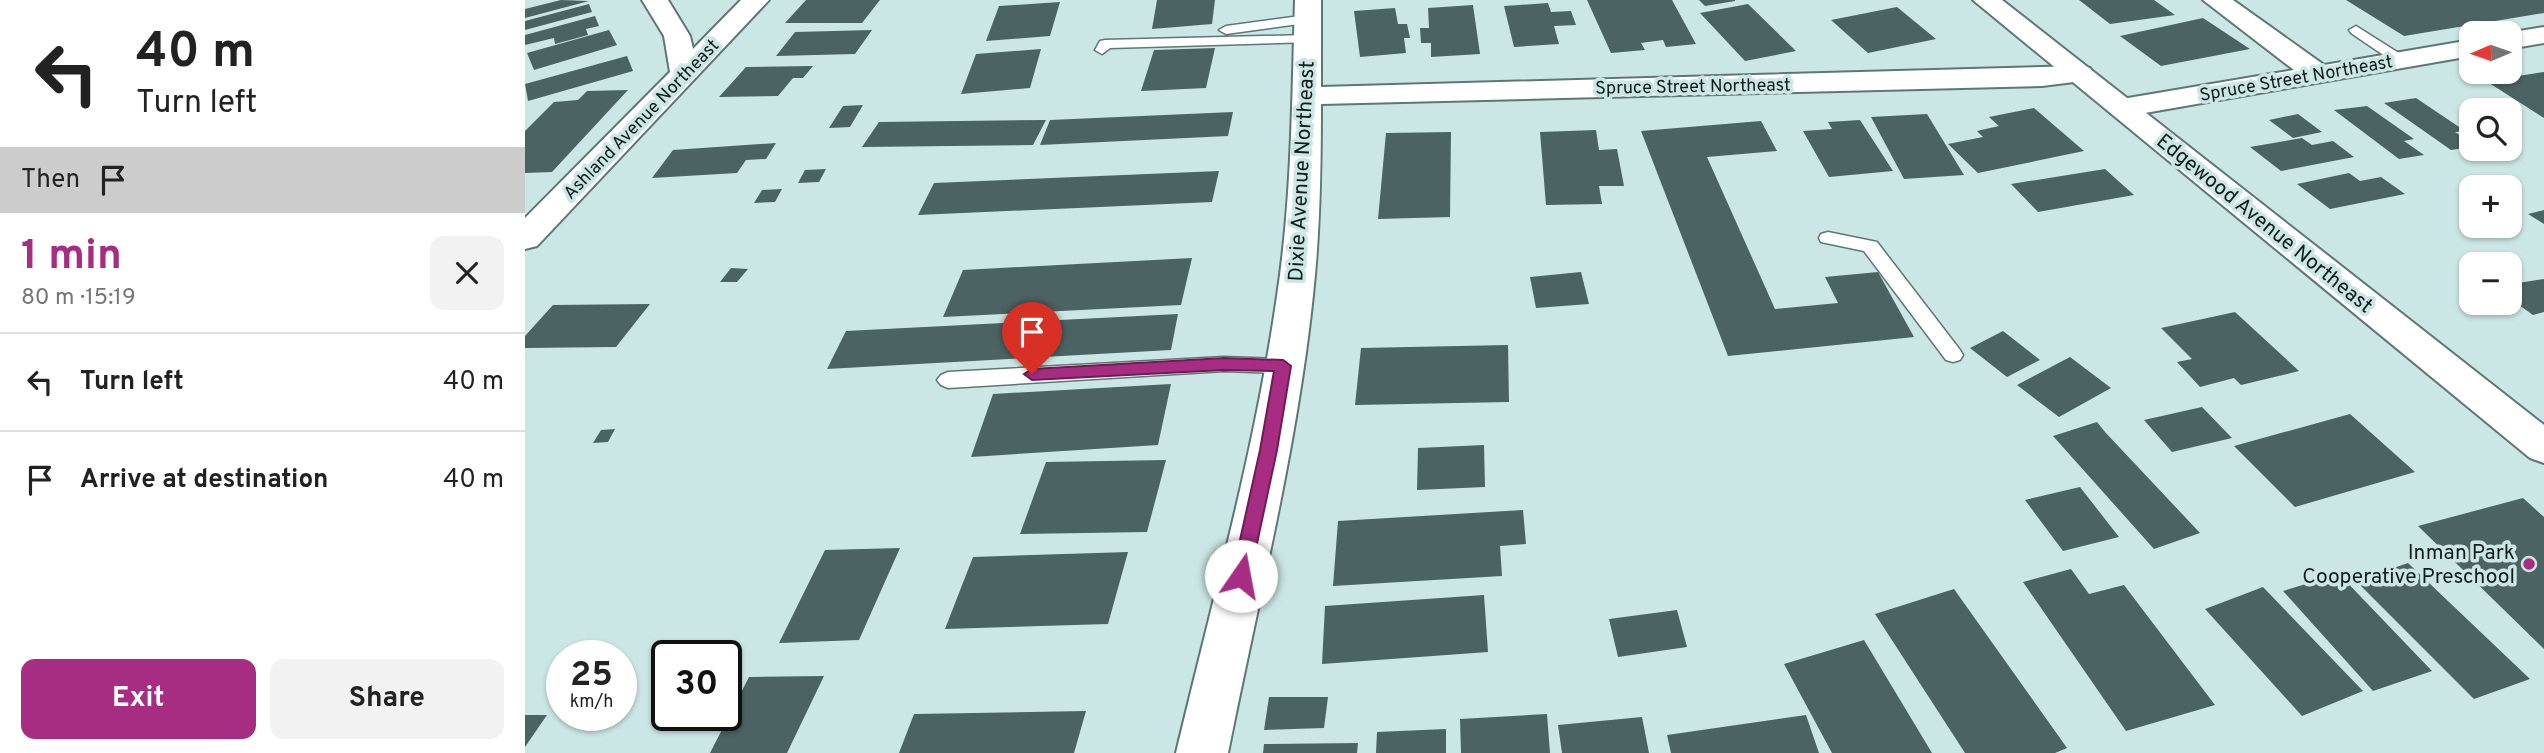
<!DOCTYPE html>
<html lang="en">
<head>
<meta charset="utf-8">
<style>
	:root { --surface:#fff; --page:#f2f2f2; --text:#222; --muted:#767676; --line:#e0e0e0; --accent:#a72d82 }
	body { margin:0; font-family:Overpass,sans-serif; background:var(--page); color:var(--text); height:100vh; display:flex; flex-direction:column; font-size:26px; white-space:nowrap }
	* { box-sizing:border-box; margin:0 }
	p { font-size:23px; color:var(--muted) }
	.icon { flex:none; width:38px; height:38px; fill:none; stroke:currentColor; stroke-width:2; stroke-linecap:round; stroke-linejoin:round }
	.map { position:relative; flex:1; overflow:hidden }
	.details { display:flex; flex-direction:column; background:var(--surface); width:525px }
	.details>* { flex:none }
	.hud { background:#fff; color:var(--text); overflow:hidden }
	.needle { width:46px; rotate:268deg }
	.tools { position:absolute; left:1934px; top:21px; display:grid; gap:14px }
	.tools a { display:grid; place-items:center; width:63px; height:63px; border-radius:14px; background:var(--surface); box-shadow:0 2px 5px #0004; font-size:35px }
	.speed { position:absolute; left:21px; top:640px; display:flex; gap:14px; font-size:35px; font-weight:700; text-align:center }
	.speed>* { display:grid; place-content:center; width:91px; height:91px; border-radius:50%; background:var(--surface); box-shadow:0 2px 5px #0004; line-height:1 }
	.speed small { font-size:18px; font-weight:400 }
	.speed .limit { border:4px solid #111; border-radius:10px; background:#fff; color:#111 }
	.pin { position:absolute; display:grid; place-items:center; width:60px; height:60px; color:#fff; margin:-72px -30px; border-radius:50% 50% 50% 0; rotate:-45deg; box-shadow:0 0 7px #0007 }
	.pin .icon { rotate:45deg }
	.me { position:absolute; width:77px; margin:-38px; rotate:12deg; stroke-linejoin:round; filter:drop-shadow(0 0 5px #0008) }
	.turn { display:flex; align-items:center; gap:24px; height:147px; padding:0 21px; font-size:32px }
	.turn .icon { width:91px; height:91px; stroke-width:2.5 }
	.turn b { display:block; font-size:49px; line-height:60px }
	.then { display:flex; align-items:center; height:66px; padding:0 21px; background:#0003; gap:14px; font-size:26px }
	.round { display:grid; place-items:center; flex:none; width:74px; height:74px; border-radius:14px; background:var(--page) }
	.head { display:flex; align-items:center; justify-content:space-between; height:119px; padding:0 21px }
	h1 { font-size:42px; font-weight:700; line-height:52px; color:var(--accent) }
	.button { display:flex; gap:14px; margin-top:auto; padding:14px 21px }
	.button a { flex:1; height:80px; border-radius:14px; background:var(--accent); color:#fff; font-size:28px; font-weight:700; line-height:80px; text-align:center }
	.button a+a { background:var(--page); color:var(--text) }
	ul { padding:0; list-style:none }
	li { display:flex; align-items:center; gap:21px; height:98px; padding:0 21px; border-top:2px solid var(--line) }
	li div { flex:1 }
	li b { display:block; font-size:26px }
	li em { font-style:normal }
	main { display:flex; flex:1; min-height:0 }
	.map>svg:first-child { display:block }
	.building { fill:#4b6362 }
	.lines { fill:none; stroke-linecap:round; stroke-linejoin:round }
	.lane-casing { stroke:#5e7776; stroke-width:3 }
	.street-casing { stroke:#5e7776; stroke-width:4 }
	.secondary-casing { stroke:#5e7776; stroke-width:4 }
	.lane { fill:#fff; fill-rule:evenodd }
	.street { fill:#fff; fill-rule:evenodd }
	.secondary { fill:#fff; fill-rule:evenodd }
	.route { fill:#a72d82; stroke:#6d1d54; stroke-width:2 }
	.poi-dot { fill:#a72d82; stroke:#cbe7e5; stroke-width:2.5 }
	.labels { text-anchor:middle; stroke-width:7; stroke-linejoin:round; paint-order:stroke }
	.far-street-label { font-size:18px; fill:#121c1b; stroke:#cbe7e5 }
	.street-label { font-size:21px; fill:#121c1b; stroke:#cbe7e5 }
	.poi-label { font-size:21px; fill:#121c1b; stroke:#cbe7e5; text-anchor:end }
</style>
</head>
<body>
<main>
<section class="details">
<div class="hud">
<div class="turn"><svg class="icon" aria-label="left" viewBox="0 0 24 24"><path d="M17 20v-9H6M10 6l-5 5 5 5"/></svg><div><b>40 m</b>Turn left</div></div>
<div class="then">Then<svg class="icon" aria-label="arrive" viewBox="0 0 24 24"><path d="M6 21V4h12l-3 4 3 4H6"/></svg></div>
</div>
<div class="head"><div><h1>1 min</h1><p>80 m · 15:19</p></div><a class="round"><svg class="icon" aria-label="close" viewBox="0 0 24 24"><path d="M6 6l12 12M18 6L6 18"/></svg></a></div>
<ul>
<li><svg class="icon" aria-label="left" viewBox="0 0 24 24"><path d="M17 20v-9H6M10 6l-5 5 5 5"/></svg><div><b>Turn left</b></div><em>40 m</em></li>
<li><svg class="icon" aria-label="arrive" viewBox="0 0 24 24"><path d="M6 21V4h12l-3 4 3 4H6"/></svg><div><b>Arrive at destination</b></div><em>40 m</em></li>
</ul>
<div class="button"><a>Exit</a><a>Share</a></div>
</section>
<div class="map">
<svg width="2019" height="753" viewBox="0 0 2019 753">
	<rect width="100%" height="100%" fill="#cbe7e5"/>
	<path class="building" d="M36,0L64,1L0,18V9Z
		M281,0H355L337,23H260Z
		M632,0H690L687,24L627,29Z
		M1062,0H1147L1171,44L1141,47L1138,40L1116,43L1120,50L1086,53Z
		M1174,0H1210V1L1180,6Z
		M1554,0H1629L1650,15L1585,24Z
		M1821,0H2019V13L1879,36Z
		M535,2L525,36L461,41L474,6Z
		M1023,3L1026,12L1046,11L1051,25L1029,26L1034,44L989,47L979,6Z
		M64,4L67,12L0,30V21Z
		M1223,4L1271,51L1220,61L1175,13Z
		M948,5L955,54L906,57V43H896L895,28H904L903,8Z
		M1372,7L1411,39L1343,53L1306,20Z
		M870,8L873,24H882L885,38H879L881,53L835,57L829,11Z
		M70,16L74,26L61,29L63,35L30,44L29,38L0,45V35Z
		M1678,18L1725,49L1636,66L1595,36Z
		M84,30L92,45L9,70L2,53Z
		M347,30L330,54L251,56L270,32Z
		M690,48L681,88L616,91L629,50Z
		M516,49L505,88L436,94L451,54Z
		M102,56L108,71L3,101L0,84Z
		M288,66L278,78H268L253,96L194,97L221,67Z
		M2019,72V118L1961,81Z
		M103,90L27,172L0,173V131L29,102L53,100L62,91Z
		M1891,98L1940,131L1930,132L1946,143V147L1926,150L1859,103Z
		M338,105L325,127L304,128L318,106Z
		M1842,106L1889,139L1879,141L1899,155L1874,159L1809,110Z
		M1509,108L1559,151L1453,173L1423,144L1458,137L1452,131L1474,126L1464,117Z
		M708,112L703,136L515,145L525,120Z
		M1402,114L1439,175L1379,179L1346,117Z
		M1773,114L1797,132L1768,138L1744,120Z
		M521,120L508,145L337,147L354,122Z
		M1335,120L1368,171L1304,177L1278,131L1307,129L1303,122Z
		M1236,121L1252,151L1182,157L1250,309L1313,303L1300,277L1353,272L1389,337L1203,356L1116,131Z
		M1071,130L1074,150L1092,149L1099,186H1074L1077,204L1021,205L1015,132Z
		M926,132L925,217L853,219L861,133Z
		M1777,138L1787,145L1808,141L1829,157L1756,171L1725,147Z
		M251,143L241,159L221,160L212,173L127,178L148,150Z
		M301,169L294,182L273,183L280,170Z
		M1580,169L1609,195L1513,212L1486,184Z
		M694,171L687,202L393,215L409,183Z
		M1824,173L1835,181L1856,177L1880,194L1805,209L1772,184Z
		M257,189L250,202L229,203L237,190Z
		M2019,210V224L2003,214Z
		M667,258L656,305L418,317L438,270Z
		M206,268L223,269L212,282H195Z
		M1056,272L1064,304L1011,308L1005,277Z
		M2019,279V312L2008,315L1987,300L1991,299L1986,284Z
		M125,304L91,347L0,348V336L28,305Z
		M1710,312L1774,371L1716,385L1709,378L1675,387L1652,362L1667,359L1636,328Z
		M653,314L646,350L302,369L321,331Z
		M1478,331L1515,360L1482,377L1445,348Z
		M983,345L984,402L830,405L836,348Z
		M1545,357L1586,388L1534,417L1492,385Z
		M646,384L633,445L446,457L468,394Z
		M1677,407L1707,438L1647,452L1619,420Z
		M1825,414L1890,472L1770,507L1709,446Z
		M1572,422L1580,432L1675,533L1629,549L1528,436Z
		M90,429L83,442L68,443L76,430Z
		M959,445L960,487L892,490L893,448Z
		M641,460L622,532L495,534L521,462Z
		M1555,487L1594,537L1538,551L1500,500Z
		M1998,498L2019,517V649L1893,526Z
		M998,510L1001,544L975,546L977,576L808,586L813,521Z
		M375,548L334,640L254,643L300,550Z
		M603,552L583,624L420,629L448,557Z
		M1883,563L2005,679L1949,699L1831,581Z
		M1546,569L1564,594L1599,585L1690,705L1601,731L1498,582Z
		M1814,574L1907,671L1848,691L1758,591Z
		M1738,587L1838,691L1777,716L1680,609Z
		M1429,589L1542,748L1530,753H1440L1350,614Z
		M959,595L963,652L797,664L800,606Z
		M1152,610L1162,647L1093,657L1084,619Z
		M1339,640L1407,753H1307L1259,664Z
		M299,676L262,753H185L224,677Z
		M744,697H803L799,728L739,730Z
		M561,711L549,753H374L389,714Z
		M1022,714L1025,753H936L935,719Z
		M0,715H22L0,747Z
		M1281,715L1294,753H1146L1142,735Z
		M1117,717L1124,753H1037L1033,725Z
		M921,729V753H851L852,732Z
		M833,743L832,753H738L739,744Z"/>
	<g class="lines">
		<g class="lane-casing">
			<path id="lane" d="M783,15L788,16L790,19L788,22L701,34L694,30L701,26Z
				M1831,26L1880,57L1883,60L1880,63H1870L1826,33L1824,30Z
				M782,35L787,36L789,39L787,42L585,48L577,54L570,50L575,41L580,40Z
				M1303,232L1352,242L1435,350L1438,355L1435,360L1428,362L1421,360L1339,251L1296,242L1294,238L1296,234Z
				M699,357L758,359L765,361L768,366L765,371L758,373L699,371L423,388L416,385L412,380L416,375L423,372Z"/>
		</g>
		<g class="street-casing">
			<path id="street" d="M117,0H143L165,36L168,49L216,0H244L12,246L0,249V218L145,72L139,36Z
				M770,0H796V87L1555,66L1565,68L1569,74L1565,80L1517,86L796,104C796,168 795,232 788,295C772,449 733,601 703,753H651C687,602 730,450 752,296C767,198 767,99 770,0Z
				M1678,0H1708L1799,65L1946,40V56L1597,117L1587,114L1582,108L1587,102L1597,99L1769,70Z
				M2019,27V43L1984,49L1982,33Z"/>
		</g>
		<g class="secondary-casing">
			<path id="secondary" d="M1448,0H1477L2019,425V463L2005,458Z"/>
		</g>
		<use href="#lane" class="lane"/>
		<use href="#street" class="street"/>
		<use href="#secondary" class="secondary"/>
	</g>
	<path class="route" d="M699,358L758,360L766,366L752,450L725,576L723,582L716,584L709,582L707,576L735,450L749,371L699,370L507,380L499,374L507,369Z"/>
	<circle class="poi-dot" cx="2004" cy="564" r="7"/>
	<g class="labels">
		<g class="far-street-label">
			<text transform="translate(1771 78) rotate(-10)" y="6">Spruce Street Northeast</text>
			<text transform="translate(1168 86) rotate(-1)" y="6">Spruce Street Northeast</text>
			<text transform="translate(116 119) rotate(-46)" y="6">Ashland Avenue Northeast</text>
		</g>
		<g class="street-label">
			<text transform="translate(776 171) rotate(-87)" y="7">Dixie Avenue Northeast</text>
			<text transform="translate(1740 223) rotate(39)" y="7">Edgewood Avenue Northeast</text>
		</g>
		<g class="poi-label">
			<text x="1990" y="559">Inman Park<tspan x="1990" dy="24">Cooperative Preschool</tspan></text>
		</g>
	</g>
</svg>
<div class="tools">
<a><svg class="needle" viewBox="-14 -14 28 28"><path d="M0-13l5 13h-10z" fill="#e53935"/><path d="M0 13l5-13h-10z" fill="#767676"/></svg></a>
<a><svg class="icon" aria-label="search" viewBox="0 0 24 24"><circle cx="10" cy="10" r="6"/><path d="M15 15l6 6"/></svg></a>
<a>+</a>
<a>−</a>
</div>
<div class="speed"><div>25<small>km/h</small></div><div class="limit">30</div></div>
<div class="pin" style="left:507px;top:374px;background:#d93025"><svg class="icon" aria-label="arrive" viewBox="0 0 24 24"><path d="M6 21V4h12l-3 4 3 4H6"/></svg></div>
<svg class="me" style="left:716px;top:576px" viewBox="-20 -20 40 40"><circle r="19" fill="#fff"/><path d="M0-13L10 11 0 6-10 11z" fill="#a72d82"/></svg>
</div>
</main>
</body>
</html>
